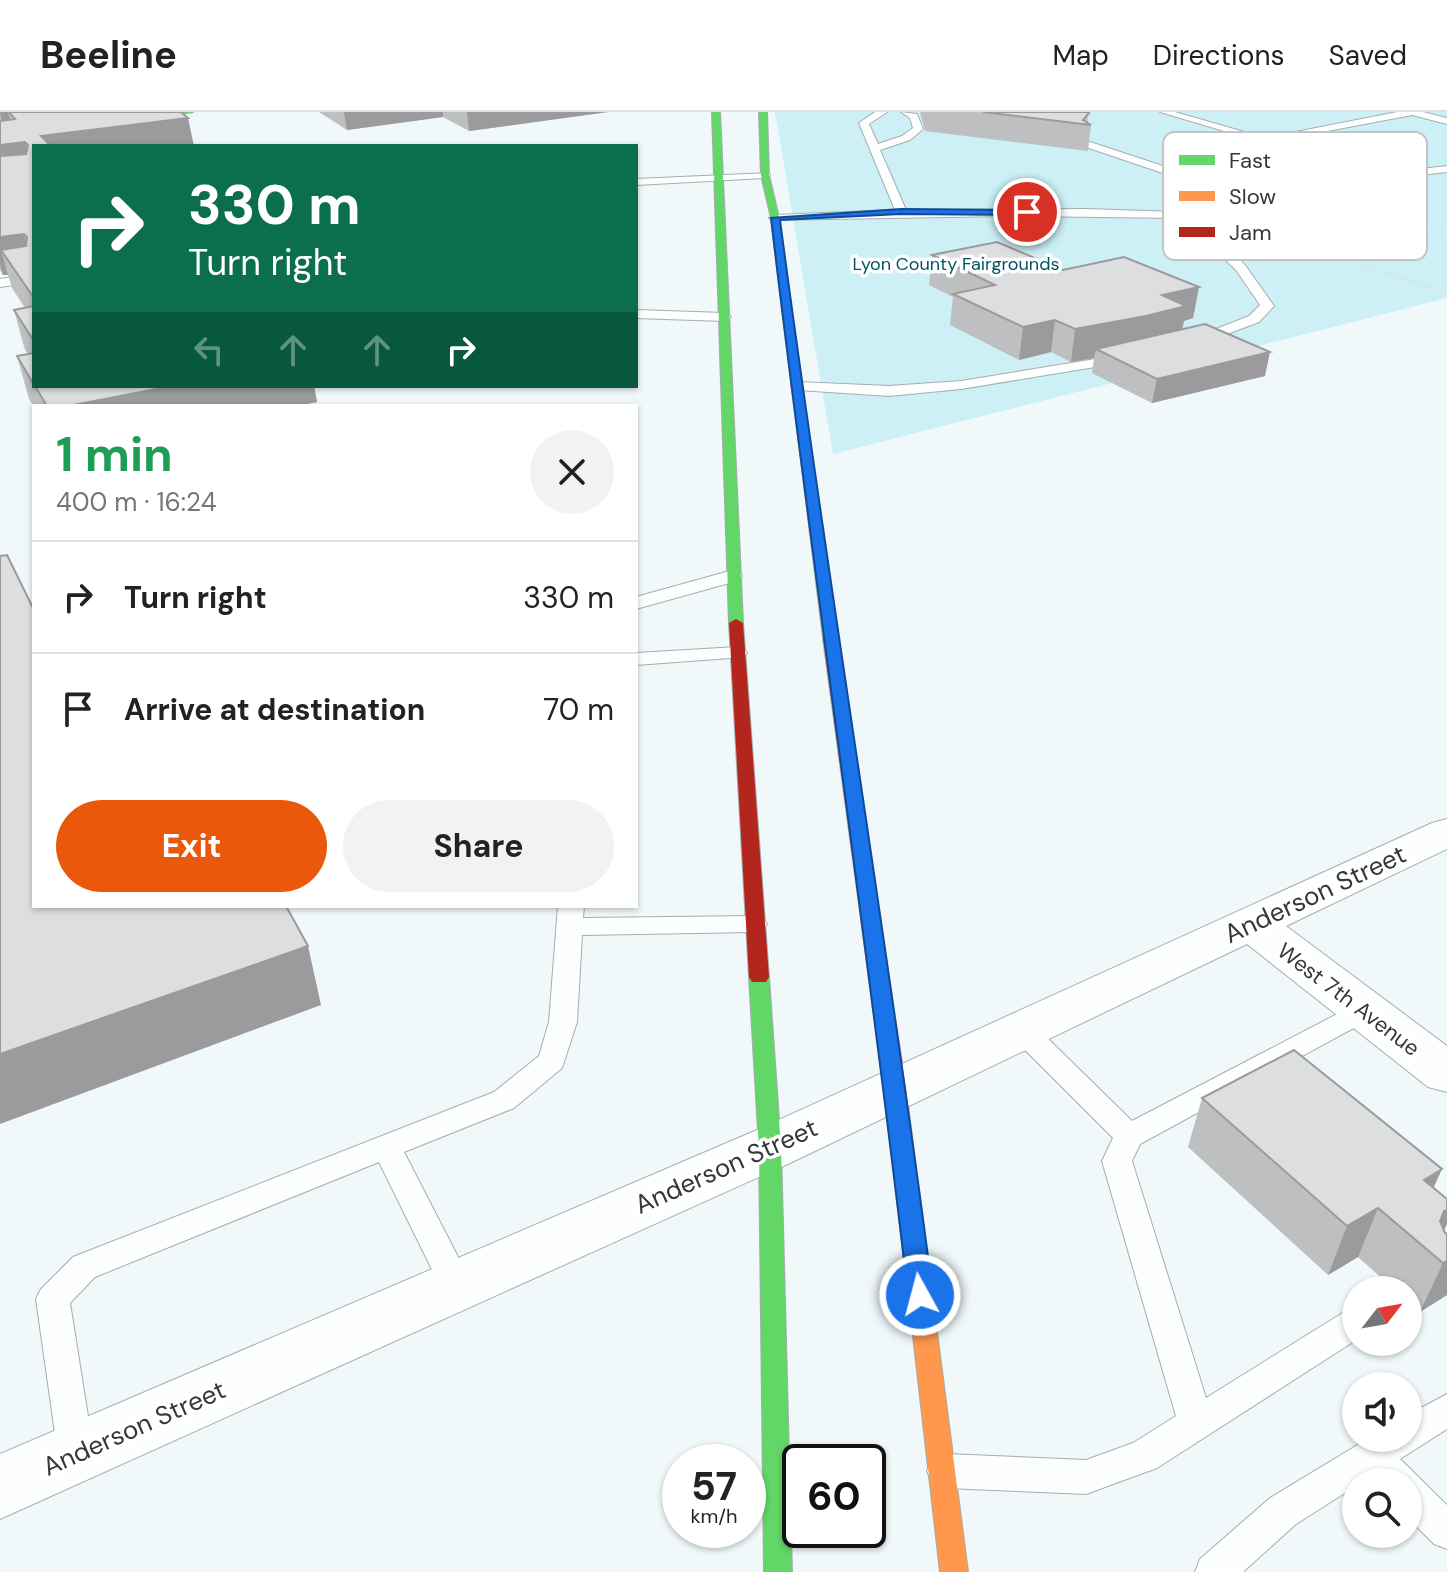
<!DOCTYPE html>
<html lang="en">
<head>
<meta charset="utf-8">
<style>
	:root { --surface:#fff; --page:#f2f2f2; --text:#222; --muted:#767676; --line:#e0e0e0; --accent:#ea580c }
	body { margin:0; font-family:"DM Sans",sans-serif; background:var(--page); color:var(--text); height:100vh; display:flex; flex-direction:column; font-size:30px; white-space:nowrap }
	* { box-sizing:border-box; margin:0 }
	p { font-size:26px; color:var(--muted) }
	.icon { flex:none; width:44px; height:44px; fill:none; stroke:currentColor; stroke-width:2; stroke-linecap:round; stroke-linejoin:round }
	.map { position:relative; flex:1; overflow:hidden }
	.drawer { position:absolute; left:32px; top:292px; width:606px; height:504px; display:flex; flex-direction:column; background:var(--surface); border-radius:0px; box-shadow:0 2px 6px #0004 }
	.drawer>* { flex:none }
	.hud { position:absolute; left:32px; top:32px; width:606px; height:244px; border-radius:0px; box-shadow:0 2px 6px #0004; background:#0b6e4f; color:#fff; overflow:hidden }
	.needle { width:52px; rotate:59deg }
	.tools { position:absolute; left:1342px; top:1164px; display:grid; gap:16px }
	.tools a { display:grid; place-items:center; width:80px; height:80px; border-radius:50%; background:var(--surface); box-shadow:0 2px 6px #0004; font-size:40px }
	.speed { position:absolute; left:662px; top:1332px; display:flex; gap:16px; font-size:40px; font-weight:700; text-align:center }
	.speed>* { display:grid; place-content:center; width:104px; height:104px; border-radius:50%; background:var(--surface); box-shadow:0 2px 6px #0004; line-height:1 }
	.speed small { font-size:20px; font-weight:400 }
	.speed .limit { border:4px solid #111; border-radius:12px; background:#fff; color:#111 }
	.pin { position:absolute; display:grid; place-items:center; width:68px; height:68px; color:#fff; margin:-34px; border:4px solid #fff; border-radius:50%; box-shadow:0 2px 8px #0007 }
	.me { position:absolute; width:88px; margin:-44px; rotate:353deg; stroke-linejoin:round; filter:drop-shadow(0 0 6px #0008) }
	.turn { display:flex; align-items:center; gap:28px; height:168px; padding:0 24px; font-size:36px }
	.turn .icon { width:104px; height:104px; stroke-width:2.5 }
	.turn b { display:block; font-size:56px; line-height:68px }
	.lanes { display:flex; align-items:center; height:76px; padding:0 24px; background:#0003; justify-content:center; gap:40px; direction:ltr }
	.lanes .off { opacity:.35 }
	.round { display:grid; place-items:center; flex:none; width:84px; height:84px; border-radius:42px; background:var(--page) }
	.overview { display:flex; align-items:center; justify-content:space-between; height:136px; padding:0 24px }
	h1 { font-size:48px; font-weight:700; line-height:60px; color:#1e9e55 }
	.action { display:flex; gap:16px; margin-top:auto; padding:16px 24px }
	.action a { flex:1; height:92px; border-radius:48px; background:var(--accent); color:#fff; font-size:32px; font-weight:700; line-height:92px; text-align:center }
	.action a+a { background:var(--page); color:var(--text) }
	ul { padding:0; list-style:none }
	li { display:flex; align-items:center; gap:24px; height:112px; padding:0 24px; border-top:2px solid var(--line) }
	li div { flex:1 }
	li b { display:block; font-size:30px }
	li em { font-style:normal }
	header { display:flex; align-items:center; gap:48px; box-sizing:border-box; height:112px; padding:0 40px; background:var(--surface); border-bottom:2px solid var(--line) }
	header strong { font-size:38px }
	nav { display:flex; gap:44px; margin-inline-start:auto; font-size:28px }
	.map>svg:first-child { display:block }
	.green { fill:#ccf0f6 }
	.lines { fill:none; stroke-linecap:round; stroke-linejoin:round }
	.lane-casing { stroke:#a7adae; stroke-width:2 }
	.street-casing { stroke:#a7adae; stroke-width:2 }
	.fast-casing { stroke:#a7adae; stroke-width:2 }
	.slow-casing { stroke:#a7adae; stroke-width:2 }
	.jam-casing { stroke:#a7adae; stroke-width:2 }
	.path-far1 { stroke:#d9dbdb; stroke-width:2; stroke-dasharray:1 3; stroke-linecap:butt }
	.path { stroke:#d9dbdb; stroke-width:3; stroke-dasharray:1 3; stroke-linecap:butt }
	.lane { fill:#fdfefe; fill-rule:evenodd }
	.street { fill:#fdfefe; fill-rule:evenodd }
	.fast { fill:#63d668; fill-rule:evenodd }
	.slow { fill:#ff974d; fill-rule:evenodd }
	.jam { fill:#b3261e; fill-rule:evenodd }
	.wall { fill:#bebfc1 }
	.shaded-wall { fill:#9b9b9d }
	.building { fill:#dddee0; stroke:#9b9b9d; stroke-width:2 }
	.route { fill:#1a73e8; stroke:#114b97; stroke-width:2 }
	.labels { text-anchor:middle; stroke-width:7; stroke-linejoin:round; paint-order:stroke }
	.far-park-label { font-size:18px; fill:#005560; stroke:#fff }
	.street-label { font-size:22px; fill:#333839; stroke:#fff }
	.near-street-label { font-size:26px; fill:#333839; stroke:#fff }
	.key { fill:#fff; stroke:#c2c3c4; stroke-width:2 }
	.key-label { font-size:22px; fill:#333839 }
</style>
</head>
<body>
<header>
<strong>Beeline</strong>
<nav><a>Map</a><a>Directions</a><a>Saved</a></nav>
</header>
<div class="map">
<svg width="1447" height="1460" viewBox="0 0 1447 1460">
	<rect width="100%" height="100%" fill="#f0f8f9"/>
	<path class="green" d="M775,0H1447V186L833,342Z"/>
	<g class="lines">
		<g class="lane-casing">
			<path id="lane" d="M875,0H887L869,12L878,32L902,24L913,16L910,6L901,0L917,2L923,17L910,28L880,38L906,98L1086,97L1177,100L1226,97L1251,91L1083,34L1082,32L1087,29L1263,87L1373,63L1160,0H1175L1265,26L1397,0H1423L1447,6V12L1412,3L1275,29L1386,61L1447,54V60L1385,67L1246,100L1196,106L1245,153L1274,194L1259,210L1193,235L1188,234V228L1249,204L1260,193L1236,158L1182,106L1008,104L771,108L769,106L775,103L895,98L859,11Z
				M769,61L770,63L765,66L636,73V67Z
				M34,162V170L0,175V167Z
				M636,198L724,201L731,205L724,209L636,206Z
				M1126,242L1133,246L1131,249L961,277L889,284L798,278L791,274L798,270L889,274L961,269Z
				M733,458L740,460L742,464L740,468L636,497V485Z
				M737,535L744,537L747,541L744,545L636,553V541Z
				M558,794H584L583,806L754,804L763,806L767,812L763,818L754,820L582,823L577,910L562,956L514,996L404,1040L473,1174L469,1184L457,1188L445,1184L379,1050L95,1165L70,1191L94,1342L89,1354L76,1359L63,1354L58,1342L36,1187L41,1177L73,1145L494,980L539,944L549,910Z
				M1364,888L1374,891L1378,898L1374,905L1140,1032L1132,1049L1206,1286L1344,1200L1356,1196V1228L1157,1356L1086,1382L945,1376L932,1371L927,1359L932,1347L945,1342L1086,1348L1133,1331L1176,1304L1102,1049L1113,1026L1013,926L1009,919L1013,912L1023,909L1033,912L1132,1009Z
				M1447,1282V1317L1400,1347C1416,1362 1430,1377 1447,1393V1437L1434,1432L1408,1406V1370H1373L1369,1366L1356,1370V1374L1296,1412L1243,1460H1195L1200,1447L1270,1386L1369,1326H1408V1303Z"/>
		</g>
		<g class="street-casing">
			<path id="street" d="M1447,707V737L1286,814L1447,934V980L1428,975L1247,832L790,1051L0,1407V1342L750,1021L1432,711Z"/>
		</g>
		<g class="fast-casing">
			<path id="fast" d="M172,0H193L0,26V22Z
				M712,0H720L743,511L736,515L729,511Z
				M759,0H767L769,63L779,106L837,526L830,530L823,526L771,106L761,63Z
				M759,858L766,860L769,865L781,1036L792,1460H764L759,1036L749,865L752,860Z"/>
		</g>
		<g class="slow-casing">
			<path id="slow" d="M921,1178L930,1182L933,1189L968,1460H940L909,1189L912,1182Z"/>
		</g>
		<g class="jam-casing">
			<path id="jam" d="M736,507L743,511L769,865L766,870H752L749,865L729,511Z
				M830,522L837,526L906,977L933,1189L930,1196L921,1200L912,1196L909,1189L884,977L823,526Z"/>
		</g>
		<path class="path-far1" d="M1344,108L1447,121
			M1268,125L1272,126"/>
		<path class="path" d="M1268,125L1447,180"/>
		<use href="#lane" class="lane"/>
		<use href="#street" class="street"/>
		<use href="#fast" class="fast"/>
		<use href="#slow" class="slow"/>
		<use href="#jam" class="jam"/>
	</g>
	<path class="wall" d="M0,0H181L34,34V274H314L317,290L297,294H34V295L29,287L17,244L28,242L25,238L14,198L25,196L12,176L8,163H3L0,158Z
		M319,0H608L469,19L443,5L347,18Z
		M920,0H1087L1088,11L1091,13L1088,39L925,19Z
		M932,143L1199,175L1193,206L1184,209L1182,217L1265,264L1152,291L1092,261L1094,246L1071,250L1051,240L1019,248L950,213L953,185L929,173Z
		M1202,986L1444,1119L1447,1183L1420,1200L1408,1190V1178H1395L1358,1145L1328,1163L1188,1035Z"/>
	<path class="shaded-wall" d="M0,0H8L12,14L3,16Z
		M344,0H443V5L347,18Z
		M467,0H608L469,19Z
		M188,6L194,34H44L41,24Z
		M25,30L34,63L0,67V33Z
		M24,122L34,159L1,138L8,163H3L0,152V125Z
		M1199,175L1193,206L1184,209L1180,226L1096,237L1094,246L1071,250L1075,217L1162,183Z
		M1055,208L1051,240L1019,248L1023,215Z
		M1270,240L1265,264L1152,291L1157,267Z
		M172,274H314L317,290L297,294H68Z
		M308,834L321,893L0,1012V942Z
		M1442,1057L1420,1106L1424,1068Z
		M1378,1096L1358,1145L1328,1163L1347,1114Z
		M1447,1098V1112L1433,1143L1427,1138L1444,1099Z
		M1447,1149V1183L1420,1200L1443,1151Z"/>
	<path class="building" d="M9,0H181L188,6L41,24L51,34H34V186L1,138L26,134L27,125L24,122L0,125V44L26,42L28,33L25,30L0,33V9L15,7Z
		M983,0H1087L1089,1L1083,8L1091,13Z
		M997,130L1063,158L1124,145L1199,175L1162,183L1186,194L1146,204L1075,217L1055,208L1023,215L953,182L995,173L932,143Z
		M34,194V229L14,198Z
		M1205,212L1270,240L1157,267L1096,237Z
		M34,241V273L17,244Z
		M35,274H172L68,294H47Z
		M7,443L34,498V794H286L308,834L0,942V444Z
		M1294,938L1442,1057L1424,1068L1447,1087V1098L1444,1099L1440,1109L1445,1121L1447,1122V1149L1443,1151L1378,1096L1347,1114L1202,986Z"/>
	<path class="route" d="M901,97L1027,98L1031,100L1027,103L901,102L780,108C827,467 887,824 933,1183L929,1190L920,1193L911,1190L908,1183C867,823 813,465 771,106Z"/>
	<g class="labels">
		<g class="far-park-label">
			<text x="956" y="158">Lyon County Fairgrounds</text>
		</g>
		<g class="street-label">
			<text transform="translate(1349 887) rotate(37)" y="8">West 7th Avenue</text>
		</g>
		<g class="near-street-label">
			<text transform="translate(1315 782) rotate(-25)" y="9">Anderson Street</text>
			<text transform="translate(726 1054) rotate(-24)" y="9">Anderson Street</text>
			<text transform="translate(134 1316) rotate(-24)" y="9">Anderson Street</text>
		</g>
	</g>
	<rect x="1163" y="20" width="264" height="128" rx="12" class="key"/>
	<rect x="1179" y="43" width="36" height="10" fill="#63d668"/>
	<rect x="1179" y="79" width="36" height="10" fill="#ff974d"/>
	<rect x="1179" y="115" width="36" height="10" fill="#b3261e"/>
	<g class="key-label">
		<text x="1229" y="56">Fast</text>
		<text x="1229" y="92">Slow</text>
		<text x="1229" y="128">Jam</text>
	</g>
</svg>
<div class="tools">
<a><svg class="needle" viewBox="-14 -14 28 28"><path d="M0-13l5 13h-10z" fill="#e53935"/><path d="M0 13l5-13h-10z" fill="#767676"/></svg></a>
<a><svg class="icon" aria-label="sound" viewBox="0 0 24 24"><path d="M4 9h4l5-4v14l-5-4H4zM17 9q2 3 0 6"/></svg></a>
<a><svg class="icon" aria-label="search" viewBox="0 0 24 24"><circle cx="10" cy="10" r="6"/><path d="M15 15l6 6"/></svg></a>
</div>
<div class="speed"><div>57<small>km/h</small></div><div class="limit">60</div></div>
<div class="pin" style="left:1027px;top:100px;background:#d93025"><svg class="icon" aria-label="arrive" viewBox="0 0 24 24"><path d="M6 21V4h12l-3 4 3 4H6"/></svg></div>
<svg class="me" style="left:920px;top:1183px" viewBox="-20 -20 40 40"><circle r="17" fill="#1a73e8" stroke="#fff" stroke-width="3"/><path d="M0-11L8 9 0 5-8 9z" fill="#fff"/></svg>
<div class="hud">
<div class="turn"><svg class="icon" aria-label="right" viewBox="0 0 24 24"><path d="M7 20v-9h11M14 6l5 5-5 5"/></svg><div><b>330 m</b>Turn right</div></div>
<div class="lanes"><svg class="icon off" aria-label="left" viewBox="0 0 24 24"><path d="M17 20v-9H6M10 6l-5 5 5 5"/></svg><svg class="icon off" aria-label="ahead" viewBox="0 0 24 24"><path d="M12 20V5M6 11l6-6 6 6"/></svg><svg class="icon off" aria-label="ahead" viewBox="0 0 24 24"><path d="M12 20V5M6 11l6-6 6 6"/></svg><svg class="icon" aria-label="right" viewBox="0 0 24 24"><path d="M7 20v-9h11M14 6l5 5-5 5"/></svg></div>
</div>
<section class="drawer">
<div class="overview"><div><h1>1 min</h1><p>400 m · 16:24</p></div><a class="round"><svg class="icon" aria-label="close" viewBox="0 0 24 24"><path d="M6 6l12 12M18 6L6 18"/></svg></a></div>
<ul>
<li><svg class="icon" aria-label="right" viewBox="0 0 24 24"><path d="M7 20v-9h11M14 6l5 5-5 5"/></svg><div><b>Turn right</b></div><em>330 m</em></li>
<li><svg class="icon" aria-label="arrive" viewBox="0 0 24 24"><path d="M6 21V4h12l-3 4 3 4H6"/></svg><div><b>Arrive at destination</b></div><em>70 m</em></li>
</ul>
<div class="action"><a>Exit</a><a>Share</a></div>
</section>
</div>
</body>
</html>
